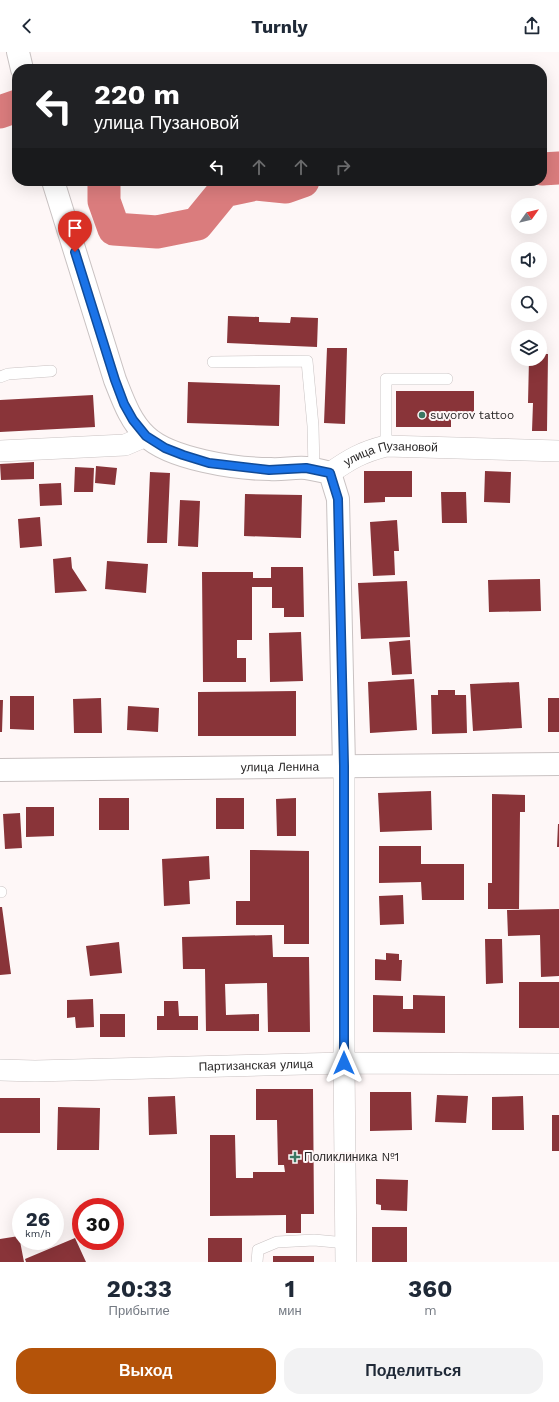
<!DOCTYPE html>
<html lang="ru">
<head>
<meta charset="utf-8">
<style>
	:root { --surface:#fff; --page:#f2f2f3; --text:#1f2937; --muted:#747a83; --accent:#b45309 }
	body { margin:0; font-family:"Work Sans",sans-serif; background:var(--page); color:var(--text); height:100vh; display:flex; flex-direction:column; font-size:15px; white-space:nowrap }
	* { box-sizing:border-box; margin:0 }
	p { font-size:13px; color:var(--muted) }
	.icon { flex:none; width:22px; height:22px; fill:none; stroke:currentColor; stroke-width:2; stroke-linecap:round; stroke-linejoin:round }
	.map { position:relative; height:1210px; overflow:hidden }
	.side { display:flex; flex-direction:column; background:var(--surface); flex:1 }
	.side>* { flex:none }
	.banner { position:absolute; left:12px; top:12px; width:535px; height:122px; border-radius:16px; box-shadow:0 4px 16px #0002; background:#202124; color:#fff; overflow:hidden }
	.needle { width:26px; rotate:56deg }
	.buttons { position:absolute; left:511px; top:146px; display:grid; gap:8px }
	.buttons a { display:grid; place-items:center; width:36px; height:36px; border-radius:50%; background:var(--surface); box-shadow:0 4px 16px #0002; font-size:20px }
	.speed { position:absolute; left:12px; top:1146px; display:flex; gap:8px; font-size:20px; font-weight:700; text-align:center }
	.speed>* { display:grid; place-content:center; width:52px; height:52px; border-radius:50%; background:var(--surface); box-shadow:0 4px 16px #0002; line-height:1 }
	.speed small { font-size:10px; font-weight:400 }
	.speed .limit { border:6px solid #d22; background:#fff; color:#111 }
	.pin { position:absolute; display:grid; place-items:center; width:34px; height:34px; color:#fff; margin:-41px -17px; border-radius:50% 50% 50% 0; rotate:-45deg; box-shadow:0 0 4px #0007 }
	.pin .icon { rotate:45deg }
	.me { position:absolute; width:44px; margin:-22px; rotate:0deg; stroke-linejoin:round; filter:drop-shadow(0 0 3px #0008) }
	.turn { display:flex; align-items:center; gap:14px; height:84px; padding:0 16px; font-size:18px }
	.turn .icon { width:52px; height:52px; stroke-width:2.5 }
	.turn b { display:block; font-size:28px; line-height:34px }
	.lanes { display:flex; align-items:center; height:38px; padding:0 16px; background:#0003; justify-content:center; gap:20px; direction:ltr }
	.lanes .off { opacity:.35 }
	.eta { display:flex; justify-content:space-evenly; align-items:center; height:68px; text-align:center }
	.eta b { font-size:24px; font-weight:700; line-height:28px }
	.action { display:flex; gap:8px; margin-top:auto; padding:8px 16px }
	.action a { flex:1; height:46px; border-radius:16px; background:var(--accent); color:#fff; font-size:16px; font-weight:700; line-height:46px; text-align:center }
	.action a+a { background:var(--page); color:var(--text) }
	header { display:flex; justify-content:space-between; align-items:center; height:52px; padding:0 16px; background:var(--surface); font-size:18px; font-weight:700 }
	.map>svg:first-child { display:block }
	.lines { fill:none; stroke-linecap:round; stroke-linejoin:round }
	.river { stroke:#da7c7d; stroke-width:33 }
	.building { fill:#893439 }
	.lane-casing { stroke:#c9c2c2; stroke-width:12 }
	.street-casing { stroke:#c9c2c2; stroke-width:22 }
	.secondary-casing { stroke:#c9c2c2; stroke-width:24 }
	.lane { stroke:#fff; stroke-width:11 }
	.street { stroke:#fff; stroke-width:21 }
	.secondary { stroke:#fff; stroke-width:22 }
	.route-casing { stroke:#114b97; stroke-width:10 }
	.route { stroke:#1a73e8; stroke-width:7 }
	.poi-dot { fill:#3b7863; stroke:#fef7f7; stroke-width:1.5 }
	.labels { text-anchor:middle; stroke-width:4; stroke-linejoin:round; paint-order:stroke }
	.poi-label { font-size:12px; fill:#282626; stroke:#fef7f7; text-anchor:start }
	.street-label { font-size:12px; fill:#282626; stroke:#fef7f7 }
</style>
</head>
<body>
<header><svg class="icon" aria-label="back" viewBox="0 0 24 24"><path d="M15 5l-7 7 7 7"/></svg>Turnly<svg class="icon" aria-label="share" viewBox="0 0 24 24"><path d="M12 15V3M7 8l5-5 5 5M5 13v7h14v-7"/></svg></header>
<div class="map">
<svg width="559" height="1210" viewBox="0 0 559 1210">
	<rect width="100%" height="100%" fill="#fef7f7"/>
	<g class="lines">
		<path class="river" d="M0,60L17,54
			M542,117L559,116
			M104,129V149L114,177L157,180L197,172L224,139L256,132L286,135L303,129"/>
	</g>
	<path class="building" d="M228,264L259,265V270L290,271L291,265L318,266L317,295L227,291Z
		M327,296H347L345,372L324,371Z
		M540,302H548L547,379H532L533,351H528L529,307H540Z
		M188,330L280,333L279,374L187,371Z
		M396,339H474V367H451V375H396Z
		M93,343L95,375L0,380V348Z
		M34,410V427L1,428L0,412Z
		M96,414L117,416L115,433L95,431Z
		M75,415L94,416L93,440H74Z
		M364,419H412V445H385V450L364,451Z
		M485,419L511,420L510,451L484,450Z
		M150,420L170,421L167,491H147Z
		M61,431L62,453L40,454L39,432Z
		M441,440H466L467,471H442Z
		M245,442L302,443L301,486L244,484Z
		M180,448L200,449L198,495L178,494Z
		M40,465L42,494L20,496L18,467Z
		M397,468L399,499H394L395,523L373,524L370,470Z
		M71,505L72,516L87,539L55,541L53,507Z
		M107,509L148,512L146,541L105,537Z
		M271,515H303L304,565H284V556H272V535H252V588H237V606H246V630H203L202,520H253V526H271Z
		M540,527L541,559L489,560L488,528Z
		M407,529L410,585L361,587L358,531Z
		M301,580L303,629L270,630L269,581Z
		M410,588L412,622L392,623L389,590Z
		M414,627L417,678L370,681L368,630Z
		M519,630L522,676L473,679L470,632Z
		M438,638H455V643H466L467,681L432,682L431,643H438Z
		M296,639V684H198V640Z
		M10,644H34V678L10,677Z
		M101,646L102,681H74L73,647Z
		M548,646H559V680H548Z
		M0,648H3L2,680H0Z
		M128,654L159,656L158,680L127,678Z
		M431,739L432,778L380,780L378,741Z
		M492,742L525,743V760H520L519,857H488V831H492Z
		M99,746H129V778H99Z
		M216,746H244V777H216Z
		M296,746V784H277L276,747Z
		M26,755H54V784L26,785Z
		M20,761L22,796L5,797L3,762Z
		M558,772H559V795H557Z
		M379,794H421V812H464V848H422L421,830L379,831Z
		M250,798L309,799V892H284V873H236V849H250Z
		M209,804L210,827L189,829L190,852L164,854L162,807Z
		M403,843L404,872L380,873L379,844Z
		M0,855H2L11,922L0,923Z
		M559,857V924L541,925L540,883L508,884L507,858Z
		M272,883L273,905H309L310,980H268L267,931L225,932L226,963L259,962V979H206L205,917H183L182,885Z
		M485,887H502L503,931L486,932Z
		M119,890L122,921L90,924L86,894Z
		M386,901L399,902V908H402L401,929L375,928V907L386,908Z
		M519,930H559V976H519Z
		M373,943L403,944V957H413V943L445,944V981L373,980Z
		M93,947L94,975L76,976L75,965L67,966V948Z
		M164,949H178L179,964H198V978H157V964H164Z
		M100,962H125V985H100Z
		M256,1037H313L314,1162H301V1181H286V1163L210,1164V1083H235L236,1126H253V1120H285L284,1113H278L277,1068H256Z
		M370,1040H411L412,1078L370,1079Z
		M437,1043L468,1044L466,1071L435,1070Z
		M175,1044L177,1082L149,1083L148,1045Z
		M523,1044L524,1078H492V1045Z
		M0,1046H40V1081H0Z
		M58,1055L100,1056L99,1098H57Z
		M552,1063H559V1099H552Z
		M376,1127L408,1128L407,1159L381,1158V1153L376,1152Z
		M372,1175H407V1210H372Z
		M19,1184L24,1210H0V1187Z
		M75,1186L86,1210H26L25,1207Z
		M208,1186H242V1210H208Z
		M273,1204H314V1210H273Z"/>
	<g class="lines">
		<g class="lane-casing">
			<path id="lane" d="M213,310L307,309L313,374L314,418
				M0,325L8,322L51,319
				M386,394V327H447
				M0,840H1
				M257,1210L258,1198L277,1190L314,1188L346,1191"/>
		</g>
		<g class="street-casing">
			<g id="street">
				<path d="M0,399L125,393L146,384"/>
				<path id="s1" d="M330,421C350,407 362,400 386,394L559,399"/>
				<path d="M344,714V1011L346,1210"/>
				<path id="s2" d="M0,1018L35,1019L344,1011L559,1012"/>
			</g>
		</g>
		<g class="secondary-casing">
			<g id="secondary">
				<path d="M18,0L22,17"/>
				<path d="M53,129L115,328C123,348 130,369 146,384C170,407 236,417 270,417C282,418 294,415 306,416C314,417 322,419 330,421L338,447L344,714"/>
				<path id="s3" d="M0,718L559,712"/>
			</g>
		</g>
		<use href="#lane" class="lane"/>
		<use href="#street" class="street"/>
		<use href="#secondary" class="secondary"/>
	</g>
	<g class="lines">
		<g class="route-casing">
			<path id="route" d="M75,200L115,328L124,352L133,368L146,384L165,396L183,403L209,411L269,418L306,416L330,421L338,447L344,714V1011"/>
		</g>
		<use href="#route" class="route"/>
	</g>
	<g class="poi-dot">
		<circle cx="422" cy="363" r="4"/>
		<path d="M293 1099h4v4h4v4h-4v4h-4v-4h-4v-4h4z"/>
	</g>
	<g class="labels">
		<g class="poi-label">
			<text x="430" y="367">suvorov tattoo</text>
			<text x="304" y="1109">Поликлиника №1</text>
		</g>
		<g class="street-label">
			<text dy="4" stroke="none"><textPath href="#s1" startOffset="66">улица Пузановой</textPath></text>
			<text dy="4" stroke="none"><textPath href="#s3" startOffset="280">улица Ленина</textPath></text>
			<text dy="4" stroke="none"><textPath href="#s2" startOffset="256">Партизанская улица</textPath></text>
		</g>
	</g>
</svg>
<div class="buttons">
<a><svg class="needle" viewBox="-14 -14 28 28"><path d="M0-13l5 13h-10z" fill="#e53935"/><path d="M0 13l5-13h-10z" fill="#747a83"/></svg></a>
<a><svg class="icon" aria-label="sound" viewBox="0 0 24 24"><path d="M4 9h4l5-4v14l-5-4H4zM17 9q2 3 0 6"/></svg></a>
<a><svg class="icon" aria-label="search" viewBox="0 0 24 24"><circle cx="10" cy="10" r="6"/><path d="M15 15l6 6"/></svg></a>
<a><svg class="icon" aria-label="layers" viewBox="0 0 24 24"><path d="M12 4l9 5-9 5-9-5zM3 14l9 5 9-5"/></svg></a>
</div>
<div class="speed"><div>26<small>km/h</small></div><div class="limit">30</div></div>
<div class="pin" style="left:75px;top:200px;background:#d93025"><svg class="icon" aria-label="arrive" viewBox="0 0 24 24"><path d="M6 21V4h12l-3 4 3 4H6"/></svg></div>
<svg class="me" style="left:344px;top:1011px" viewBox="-20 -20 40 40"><path d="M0-17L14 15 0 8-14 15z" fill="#1a73e8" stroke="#fff" stroke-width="4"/></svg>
<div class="banner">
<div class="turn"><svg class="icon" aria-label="left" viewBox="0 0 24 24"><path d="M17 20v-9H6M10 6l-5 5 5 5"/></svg><div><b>220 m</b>улица Пузановой</div></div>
<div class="lanes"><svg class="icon" aria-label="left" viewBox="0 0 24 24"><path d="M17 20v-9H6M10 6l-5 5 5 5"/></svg><svg class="icon off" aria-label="ahead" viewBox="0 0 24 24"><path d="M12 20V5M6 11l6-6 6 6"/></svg><svg class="icon off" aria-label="ahead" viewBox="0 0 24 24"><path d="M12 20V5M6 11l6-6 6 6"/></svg><svg class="icon off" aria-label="right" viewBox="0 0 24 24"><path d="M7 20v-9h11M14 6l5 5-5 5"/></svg></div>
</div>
</div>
<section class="side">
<div class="eta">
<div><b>20:33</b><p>Прибытие</p></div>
<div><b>1</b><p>мин</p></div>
<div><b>360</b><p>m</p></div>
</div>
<div class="action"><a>Выход</a><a>Поделиться</a></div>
</section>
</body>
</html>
